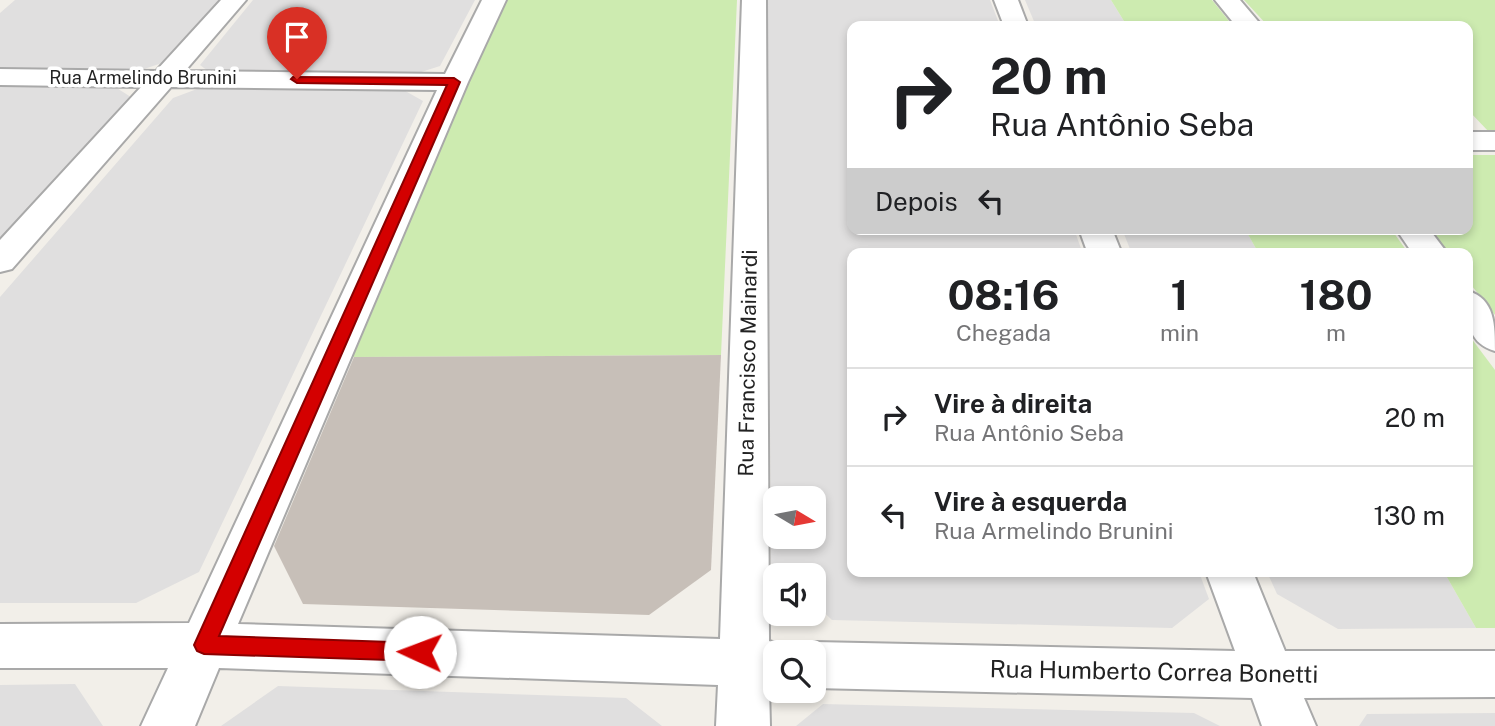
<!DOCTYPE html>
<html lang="pt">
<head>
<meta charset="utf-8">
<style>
	:root { --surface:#fff; --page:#f2f2f2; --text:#202124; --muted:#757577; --line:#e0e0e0 }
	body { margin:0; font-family:"Public Sans",sans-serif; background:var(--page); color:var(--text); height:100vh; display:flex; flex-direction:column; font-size:26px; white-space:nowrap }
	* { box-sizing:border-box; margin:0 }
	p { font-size:23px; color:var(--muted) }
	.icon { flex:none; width:38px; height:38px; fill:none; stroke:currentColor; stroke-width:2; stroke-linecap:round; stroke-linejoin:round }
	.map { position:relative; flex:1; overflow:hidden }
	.side { position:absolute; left:847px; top:248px; width:626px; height:329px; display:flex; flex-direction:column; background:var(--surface); border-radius:14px; box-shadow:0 4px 10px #0003 }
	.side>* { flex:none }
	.hud { position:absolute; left:847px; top:21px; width:626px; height:214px; border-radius:14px; box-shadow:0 4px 10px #0003; background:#fff; color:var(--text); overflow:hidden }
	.needle { width:46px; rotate:100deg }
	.tools { position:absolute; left:763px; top:486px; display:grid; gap:14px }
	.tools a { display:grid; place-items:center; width:63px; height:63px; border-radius:14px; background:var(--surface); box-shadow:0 4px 10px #0003; font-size:35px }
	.pin { position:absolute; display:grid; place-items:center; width:60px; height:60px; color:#fff; margin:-72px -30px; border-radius:50% 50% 50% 0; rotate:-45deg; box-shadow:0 0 7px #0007 }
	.pin .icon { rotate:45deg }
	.me { position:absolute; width:77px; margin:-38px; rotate:272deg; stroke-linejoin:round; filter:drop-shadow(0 0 5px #0008) }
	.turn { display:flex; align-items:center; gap:24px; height:147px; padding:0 28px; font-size:32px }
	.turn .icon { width:91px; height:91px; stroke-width:2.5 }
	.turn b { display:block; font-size:49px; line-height:60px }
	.then { display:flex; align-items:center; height:66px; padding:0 28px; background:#0003; gap:14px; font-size:26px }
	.eta { display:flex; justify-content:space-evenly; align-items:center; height:119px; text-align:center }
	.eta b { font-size:42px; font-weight:700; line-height:49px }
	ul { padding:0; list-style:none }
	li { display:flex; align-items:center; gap:21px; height:98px; padding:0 28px; border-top:2px solid var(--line) }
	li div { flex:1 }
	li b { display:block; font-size:26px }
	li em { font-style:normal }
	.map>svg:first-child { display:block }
	.residential { fill:#e0dfdf; fill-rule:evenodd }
	.grass { fill:#cdebb0 }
	.building { fill:#c7bfb8 }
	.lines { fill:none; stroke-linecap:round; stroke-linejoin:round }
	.minor-casing { stroke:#a9a9a9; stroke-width:4 }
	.minor { fill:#fff; fill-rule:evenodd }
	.route { fill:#d40000; stroke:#8a0000; stroke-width:2 }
	.labels { text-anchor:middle; stroke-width:7; stroke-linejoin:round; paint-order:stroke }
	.far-street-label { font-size:18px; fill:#222; stroke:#fff }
	.street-label { font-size:21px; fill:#222; stroke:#fff }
	.near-street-label { font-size:24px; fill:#222; stroke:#fff }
</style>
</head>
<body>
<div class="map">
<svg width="1495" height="726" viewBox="0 0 1495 726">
	<rect width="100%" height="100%" fill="#f2efe9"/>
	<path class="residential" d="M15,0H222L168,61L138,71L0,70V13Z
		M253,0H475L440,66L415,74L208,71L200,65Z
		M767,0H990L1000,26H852V229H1074L1083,254H852V572H1199L1209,599L1172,628L832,620L814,603V576H784L771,563ZM775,499H814V537H775Z
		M1025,0H1111L1127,26H1036Z
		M0,84L112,85L134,99L0,244Z
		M205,86L400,88L423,101L199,572L136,603H0V297L173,98Z
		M1122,229H1245L1259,254H1132Z
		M1267,572H1444L1476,628L1338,629L1277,594Z
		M75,684L103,726H0V685Z
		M278,686L626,698L662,726H221Z
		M823,704L1194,713L1220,726H796Z
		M1495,713V726H1359L1367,714Z"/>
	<path class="grass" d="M507,0H737L721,355L353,357L469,82Z
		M1111,0H1212L1233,26H1127Z
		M1244,0H1495V132H1489L1468,110V26H1268Z
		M1468,155H1495V315L1468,281V254H1447L1427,229H1468Z
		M1245,229H1391L1409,254H1259Z
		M1468,334L1495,370V628H1476L1444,572H1468Z"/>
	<path class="building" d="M721,355L711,570L649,615L303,604L274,546L354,357Z"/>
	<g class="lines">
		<g class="minor-casing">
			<path id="minor" d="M221,0H246L185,71L445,74L482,0H506L468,82L238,624L720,639L742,0H766L769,641L793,648L795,652L814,642L1235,651L1206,572H1253L1285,651H1495V697L1304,698L1316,726H1262L1252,698L814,688V653H775V687H769L770,726H716L718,685L219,668L195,726H141L168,668H0V624L189,623L437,90L171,87L12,269L0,272V240L141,87L0,85V69L156,71Z
				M994,0H1018L1028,26H1004Z
				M1215,0H1240L1262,26H1236Z
				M1468,132H1495V150H1468Z
				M1079,229H1112L1122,254H1088Z
				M1396,229H1429L1448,254H1413Z
				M1468,291C1495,299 1495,325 1495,351C1465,342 1468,318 1468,291Z"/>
		</g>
		<use href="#minor" class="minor"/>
	</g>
	<path class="route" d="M293,77L454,78L460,82L219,636L420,643L427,645L431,652L427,659L420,661L204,654L197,651L194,645L447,85L297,83L291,79Z"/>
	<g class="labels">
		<g class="far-street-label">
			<text x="143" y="84">Rua Armelindo Brunini</text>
		</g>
		<g class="street-label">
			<text transform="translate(748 363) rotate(-89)" y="7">Rua Francisco Mainardi</text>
		</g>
		<g class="near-street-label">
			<text transform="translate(1154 672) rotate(1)" y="8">Rua Humberto Correa Bonetti</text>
		</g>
	</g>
</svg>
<div class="tools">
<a><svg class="needle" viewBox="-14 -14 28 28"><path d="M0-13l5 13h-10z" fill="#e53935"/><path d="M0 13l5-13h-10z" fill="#757577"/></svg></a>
<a><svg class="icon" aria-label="sound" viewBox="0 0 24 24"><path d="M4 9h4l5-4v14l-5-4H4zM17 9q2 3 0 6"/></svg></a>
<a><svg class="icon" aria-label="search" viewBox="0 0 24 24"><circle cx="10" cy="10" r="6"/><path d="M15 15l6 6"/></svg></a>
</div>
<div class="pin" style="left:297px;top:79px;background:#d93025"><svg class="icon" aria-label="arrive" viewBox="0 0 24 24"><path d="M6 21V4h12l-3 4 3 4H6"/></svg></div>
<svg class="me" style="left:420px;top:652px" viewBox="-20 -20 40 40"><circle r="19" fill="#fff"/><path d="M0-13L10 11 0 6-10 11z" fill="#d40000"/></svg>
<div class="hud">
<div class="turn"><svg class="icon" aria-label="right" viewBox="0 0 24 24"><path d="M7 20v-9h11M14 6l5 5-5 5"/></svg><div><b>20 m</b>Rua Antônio Seba</div></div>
<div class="then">Depois<svg class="icon" aria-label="left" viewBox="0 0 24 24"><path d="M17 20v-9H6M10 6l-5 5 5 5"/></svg></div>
</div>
<section class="side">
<div class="eta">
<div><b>08:16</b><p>Chegada</p></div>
<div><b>1</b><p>min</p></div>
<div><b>180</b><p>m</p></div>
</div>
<ul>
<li><svg class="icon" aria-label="right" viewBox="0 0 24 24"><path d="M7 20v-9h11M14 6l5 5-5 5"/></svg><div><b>Vire à direita</b><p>Rua Antônio Seba</p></div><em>20 m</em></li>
<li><svg class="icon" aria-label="left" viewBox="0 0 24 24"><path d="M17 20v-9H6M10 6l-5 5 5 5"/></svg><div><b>Vire à esquerda</b><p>Rua Armelindo Brunini</p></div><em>130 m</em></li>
</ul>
</section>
</div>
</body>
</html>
